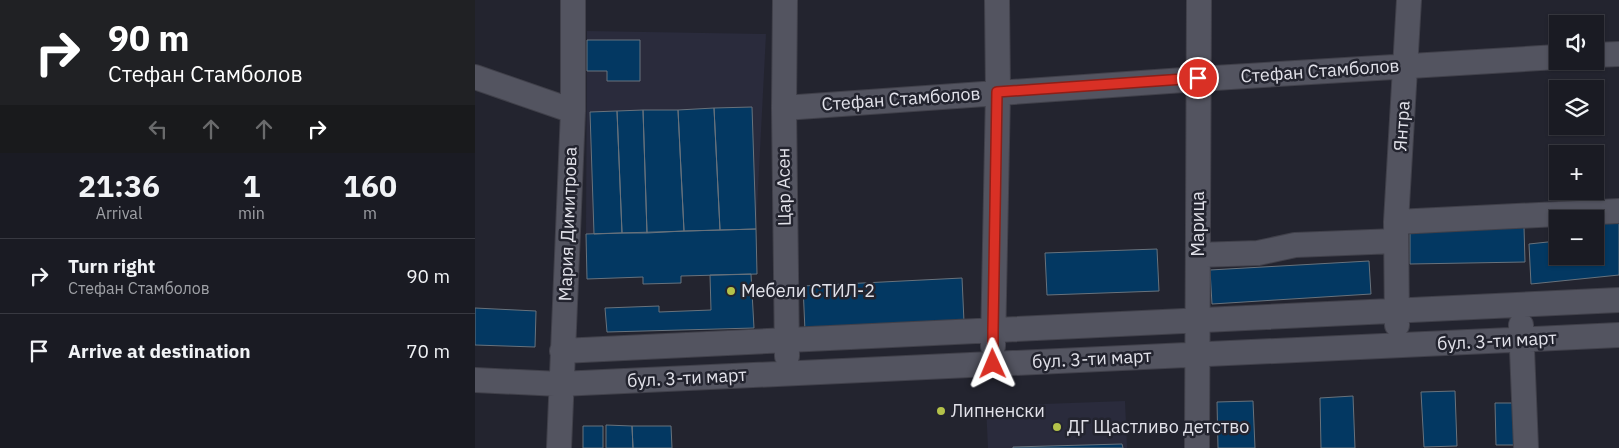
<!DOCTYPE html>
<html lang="en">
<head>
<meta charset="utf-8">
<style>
	:root { --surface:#1a1b23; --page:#23242b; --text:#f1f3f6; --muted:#9fa1a6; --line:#383941 }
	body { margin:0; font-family:"IBM Plex Sans",sans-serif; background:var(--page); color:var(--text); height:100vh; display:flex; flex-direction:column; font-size:19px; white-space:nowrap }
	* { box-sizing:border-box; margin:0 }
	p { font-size:16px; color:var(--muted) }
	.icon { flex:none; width:28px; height:28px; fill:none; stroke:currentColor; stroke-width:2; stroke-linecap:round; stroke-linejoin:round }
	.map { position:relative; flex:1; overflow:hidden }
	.side { display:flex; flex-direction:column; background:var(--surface); width:475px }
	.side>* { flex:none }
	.top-card { background:#202124; color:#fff; overflow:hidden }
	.tools { position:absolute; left:1074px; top:15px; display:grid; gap:10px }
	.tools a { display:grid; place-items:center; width:55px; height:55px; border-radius:0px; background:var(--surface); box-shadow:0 1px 4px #0004,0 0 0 1px var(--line); font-size:25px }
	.pin { position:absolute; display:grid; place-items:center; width:42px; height:42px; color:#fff; margin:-21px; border:2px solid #fff; border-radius:50%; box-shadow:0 1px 5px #0007 }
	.me { position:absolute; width:55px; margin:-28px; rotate:359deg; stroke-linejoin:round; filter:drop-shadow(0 0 4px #0008) }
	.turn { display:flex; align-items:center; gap:18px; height:105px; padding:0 25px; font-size:22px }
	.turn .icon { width:65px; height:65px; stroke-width:2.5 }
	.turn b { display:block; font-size:35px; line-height:42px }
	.lanes { display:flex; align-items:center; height:48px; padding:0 25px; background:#0003; justify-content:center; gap:25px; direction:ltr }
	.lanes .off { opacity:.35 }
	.eta { display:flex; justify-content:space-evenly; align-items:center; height:85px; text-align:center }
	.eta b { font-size:30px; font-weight:700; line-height:35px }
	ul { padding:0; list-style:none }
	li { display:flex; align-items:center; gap:15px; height:75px; padding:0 25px; border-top:1px solid var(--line) }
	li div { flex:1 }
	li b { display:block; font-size:19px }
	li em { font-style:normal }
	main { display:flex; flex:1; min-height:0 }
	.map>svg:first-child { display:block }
	.built { fill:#2a2b3c }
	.building { fill:#033862; stroke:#68727c }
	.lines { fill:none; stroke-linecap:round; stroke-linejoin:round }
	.minor-casing { stroke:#40404a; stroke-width:26 }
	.minor { stroke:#535460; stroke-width:24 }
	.route-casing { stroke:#8d1f18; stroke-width:12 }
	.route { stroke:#d93025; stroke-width:9 }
	.poi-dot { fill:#b4c24a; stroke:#23242f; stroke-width:2 }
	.labels { text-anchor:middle; stroke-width:5; stroke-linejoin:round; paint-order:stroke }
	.street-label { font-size:18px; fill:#e2e2ea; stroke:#23242f }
	.poi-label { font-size:18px; fill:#e2e2ea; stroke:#23242f; text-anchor:start }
</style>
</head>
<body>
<main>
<section class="side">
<div class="top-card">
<div class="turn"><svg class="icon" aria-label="right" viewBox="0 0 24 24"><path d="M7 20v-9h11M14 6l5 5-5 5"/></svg><div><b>90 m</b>Стефан Стамболов</div></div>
<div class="lanes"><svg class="icon off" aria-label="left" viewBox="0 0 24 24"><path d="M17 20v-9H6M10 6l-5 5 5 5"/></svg><svg class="icon off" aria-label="ahead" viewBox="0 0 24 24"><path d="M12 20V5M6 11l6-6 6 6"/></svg><svg class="icon off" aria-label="ahead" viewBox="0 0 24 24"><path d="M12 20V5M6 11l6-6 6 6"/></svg><svg class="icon" aria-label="right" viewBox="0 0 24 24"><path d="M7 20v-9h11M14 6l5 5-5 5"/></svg></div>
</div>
<div class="eta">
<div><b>21:36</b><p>Arrival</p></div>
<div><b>1</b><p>min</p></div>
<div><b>160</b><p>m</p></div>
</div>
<ul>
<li><svg class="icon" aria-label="right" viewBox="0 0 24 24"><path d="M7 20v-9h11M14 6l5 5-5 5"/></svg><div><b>Turn right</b><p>Стефан Стамболов</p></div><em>90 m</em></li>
<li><svg class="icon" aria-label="arrive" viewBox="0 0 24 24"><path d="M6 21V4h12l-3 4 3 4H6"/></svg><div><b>Arrive at destination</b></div><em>70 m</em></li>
</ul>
</section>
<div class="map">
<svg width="1144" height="448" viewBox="0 0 1144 448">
	<rect width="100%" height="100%" fill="#23242f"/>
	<path class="built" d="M112,31L291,34L281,229L282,274L206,276V283L168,284L167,277L112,279L111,234Z
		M650,401L652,448H513L511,406Z"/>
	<path class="building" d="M112,40H165V81H132V71H112Z
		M277,107L281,229L245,230L239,108Z
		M239,108L245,230L209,231L203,110Z
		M168,110H203L209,231L172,233Z
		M168,110L172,233H147L142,111Z
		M142,111L147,233L119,234L115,112Z
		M1144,222V275L1056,284L1054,244L1082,241V256H1120V224Z
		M1049,227L1050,262L935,264V229Z
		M281,229L282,274L206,276V283L168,284V277L112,279L111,234Z
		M682,249L684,291L572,295L570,253Z
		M894,261L896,294L737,304L735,270Z
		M276,274L279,328L132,332L130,308L184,306V312L236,310L235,275Z
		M487,278L489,322L330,331L328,286Z
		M0,308L61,311L60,347L0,345Z
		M980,391L982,446L949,447L946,392Z
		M878,396L880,448H846L845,398Z
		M778,401L780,448H743L742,402Z
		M1020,403H1041L1042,445H1021Z
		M131,425L157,426L158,448H131Z
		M108,426H128V448H108Z
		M157,426H196L197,448H158Z
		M647,444L648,448H538V447Z"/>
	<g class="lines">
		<g class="minor-casing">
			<path id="minor" d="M310,0L309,108L312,356
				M1120,55L1144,54
				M0,77L98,111
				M309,108L723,79L1082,57
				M921,222L1144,211
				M723,255L783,253L820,245L921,241
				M922,325L921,222L934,0
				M1046,325L1051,448
				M518,346L523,92L522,0
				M87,351L1144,300
				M0,380L85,384L1144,335
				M84,448L98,111V0
				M722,448L724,0"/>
		</g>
		<use href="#minor" class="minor"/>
	</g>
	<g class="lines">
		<g class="route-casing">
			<path id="route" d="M518,364V330L522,92L723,78"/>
		</g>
		<use href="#route" class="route"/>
	</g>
	<g class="poi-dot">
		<circle cx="256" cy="291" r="5"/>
		<circle cx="466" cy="411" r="5"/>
		<circle cx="582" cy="427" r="5"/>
	</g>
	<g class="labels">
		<g class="street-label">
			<text transform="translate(845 71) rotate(-4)" y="6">Стефан Стамболов</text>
			<text transform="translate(426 99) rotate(-4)" y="6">Стефан Стамболов</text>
			<text transform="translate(927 126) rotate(-86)" y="6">Янтра</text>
			<text transform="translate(309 187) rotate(-91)" y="6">Цар Асен</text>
			<text transform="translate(93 224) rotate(-88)" y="6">Мария Димитрова</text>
			<text transform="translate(723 224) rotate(-90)" y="6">Марица</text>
			<text transform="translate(1022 341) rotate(-3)" y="6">бул. 3-ти март</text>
			<text transform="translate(617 359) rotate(-3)" y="6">бул. 3-ти март</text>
			<text transform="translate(212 378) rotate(-3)" y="6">бул. 3-ти март</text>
		</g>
		<g class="poi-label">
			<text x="266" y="297">Мебели СТИЛ-2</text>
			<text x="476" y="417">Липненски</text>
			<text x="592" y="433">ДГ Щастливо детство</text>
		</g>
	</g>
</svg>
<div class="tools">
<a><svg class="icon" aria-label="sound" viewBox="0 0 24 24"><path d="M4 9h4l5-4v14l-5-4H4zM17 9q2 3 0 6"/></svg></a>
<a><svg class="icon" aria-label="layers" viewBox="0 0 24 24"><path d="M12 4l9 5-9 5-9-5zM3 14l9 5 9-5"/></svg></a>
<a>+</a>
<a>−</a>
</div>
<div class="pin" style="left:723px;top:78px;background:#d93025"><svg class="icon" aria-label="arrive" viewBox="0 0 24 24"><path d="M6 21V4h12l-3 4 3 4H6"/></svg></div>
<svg class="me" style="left:518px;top:364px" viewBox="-20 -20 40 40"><path d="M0-17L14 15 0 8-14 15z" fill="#d93025" stroke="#fff" stroke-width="4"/></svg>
</div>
</main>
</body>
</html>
